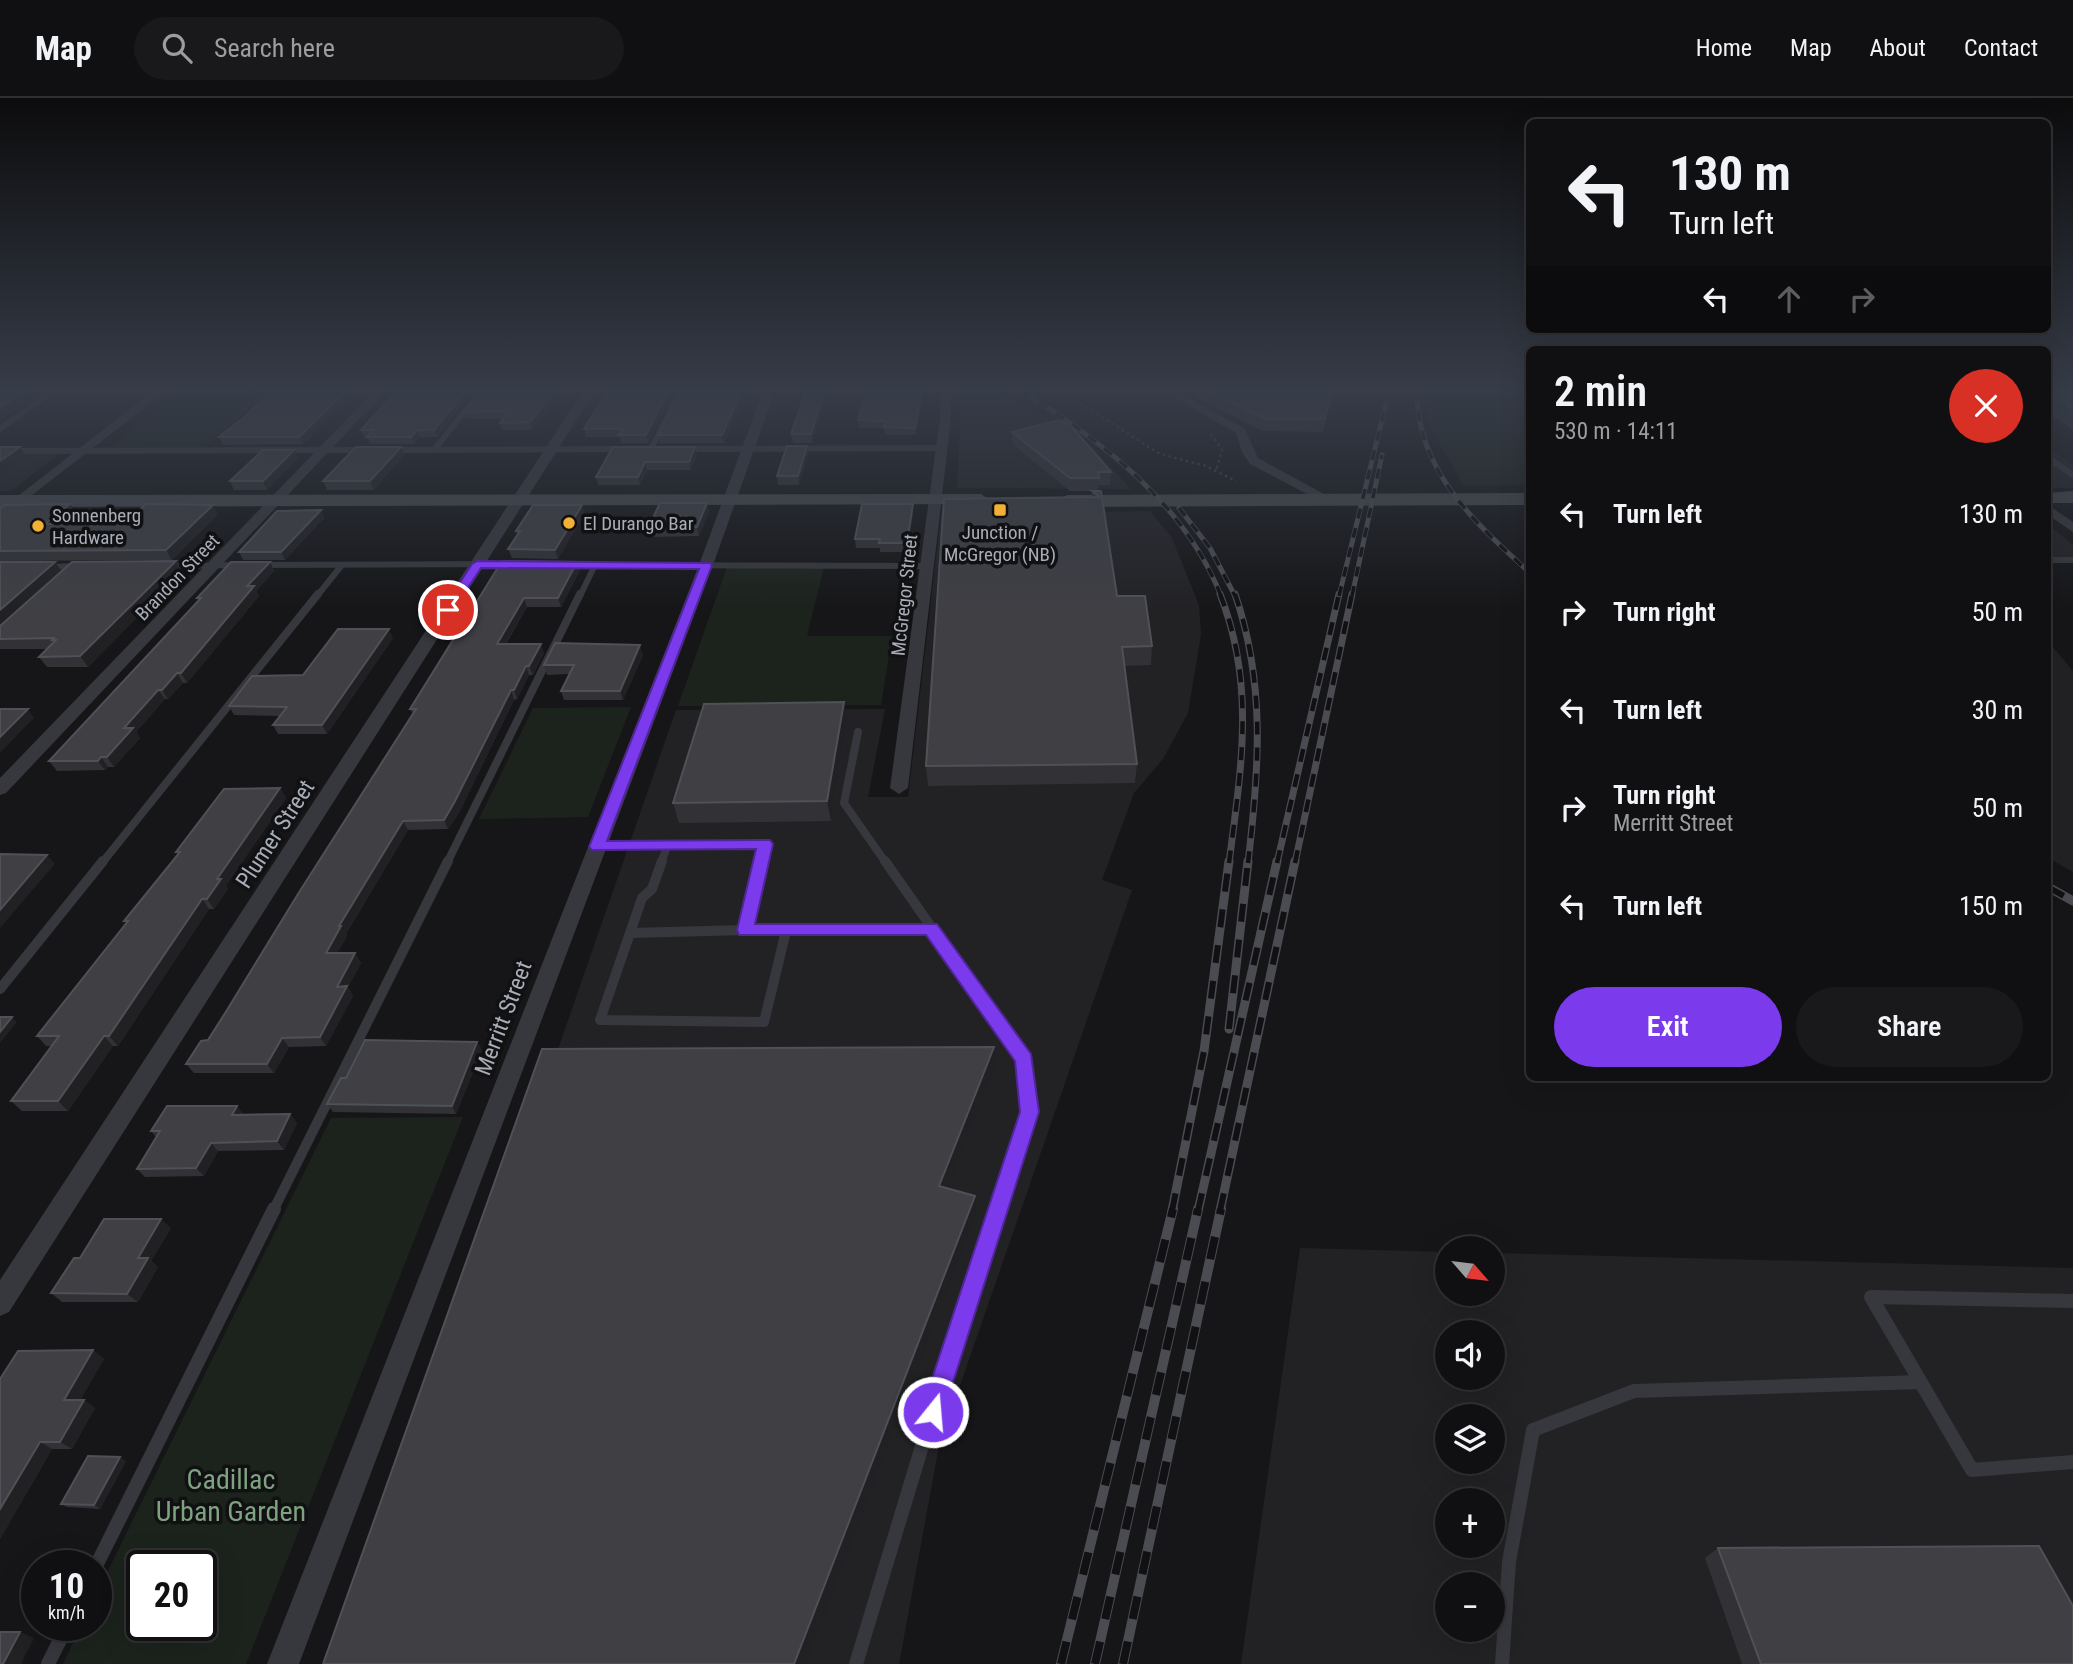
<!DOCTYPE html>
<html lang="en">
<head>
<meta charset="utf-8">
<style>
	:root { --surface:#101012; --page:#19191b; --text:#f1f3f6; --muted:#9c9d9f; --line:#303032; --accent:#7c3aed }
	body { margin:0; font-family:"Roboto Condensed",sans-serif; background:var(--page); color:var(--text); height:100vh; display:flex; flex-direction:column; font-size:26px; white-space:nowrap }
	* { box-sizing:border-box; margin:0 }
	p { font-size:23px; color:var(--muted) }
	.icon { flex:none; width:38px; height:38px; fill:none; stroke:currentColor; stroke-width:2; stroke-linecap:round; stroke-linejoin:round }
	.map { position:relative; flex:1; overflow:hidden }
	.drawer { position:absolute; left:1526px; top:248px; width:525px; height:735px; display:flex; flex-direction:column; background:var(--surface); border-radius:10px; box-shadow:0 7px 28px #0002,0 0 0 2px var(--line) }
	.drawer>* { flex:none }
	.top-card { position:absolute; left:1526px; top:21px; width:525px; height:214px; border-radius:10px; box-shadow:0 7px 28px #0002,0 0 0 2px var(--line); background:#101012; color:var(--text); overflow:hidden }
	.needle { width:46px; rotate:118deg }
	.fabs { position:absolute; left:1435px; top:1138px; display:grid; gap:14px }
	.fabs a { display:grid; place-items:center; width:70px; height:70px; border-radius:50%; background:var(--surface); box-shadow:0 7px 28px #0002,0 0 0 2px var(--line); font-size:35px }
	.speed { position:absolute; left:21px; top:1452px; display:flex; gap:14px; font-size:35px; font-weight:700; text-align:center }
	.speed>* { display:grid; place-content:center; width:91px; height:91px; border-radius:50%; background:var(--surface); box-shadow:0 7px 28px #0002,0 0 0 2px var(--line); line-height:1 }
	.speed small { font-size:18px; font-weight:400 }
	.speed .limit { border:4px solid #111; border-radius:10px; background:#fff; color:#111 }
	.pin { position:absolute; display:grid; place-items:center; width:60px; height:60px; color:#fff; margin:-30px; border:4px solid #fff; border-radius:50%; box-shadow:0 2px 7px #0007 }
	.me { position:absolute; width:77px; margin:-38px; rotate:17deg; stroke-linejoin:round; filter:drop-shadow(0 0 5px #0008) }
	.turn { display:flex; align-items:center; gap:24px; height:147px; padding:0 28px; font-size:32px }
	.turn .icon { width:91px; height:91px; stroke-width:2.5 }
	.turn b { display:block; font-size:49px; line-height:60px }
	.lanes { display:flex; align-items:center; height:66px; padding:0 28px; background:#0003; justify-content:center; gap:35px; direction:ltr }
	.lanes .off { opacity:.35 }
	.round { display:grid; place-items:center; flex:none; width:74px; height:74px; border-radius:37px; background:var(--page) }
	.summary { display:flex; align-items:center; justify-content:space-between; height:119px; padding:0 28px }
	h1 { font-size:42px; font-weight:600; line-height:52px }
	.cta { display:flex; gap:14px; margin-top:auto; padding:14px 28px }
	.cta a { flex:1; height:80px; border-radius:42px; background:var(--accent); color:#fff; font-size:28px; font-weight:600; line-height:80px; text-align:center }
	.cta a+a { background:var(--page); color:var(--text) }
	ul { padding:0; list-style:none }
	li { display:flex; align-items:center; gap:21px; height:98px; padding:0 28px }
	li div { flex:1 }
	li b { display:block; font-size:26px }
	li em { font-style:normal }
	header { display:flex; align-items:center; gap:42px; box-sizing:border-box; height:98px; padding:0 35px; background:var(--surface); border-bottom:2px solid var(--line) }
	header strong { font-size:33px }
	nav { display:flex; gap:38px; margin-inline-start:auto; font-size:24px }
	.search { width:490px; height:63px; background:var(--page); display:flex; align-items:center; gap:18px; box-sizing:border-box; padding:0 24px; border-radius:38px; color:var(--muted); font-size:26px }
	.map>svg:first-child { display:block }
	.built { fill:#222225; fill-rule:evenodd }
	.green { fill:#1c231d; fill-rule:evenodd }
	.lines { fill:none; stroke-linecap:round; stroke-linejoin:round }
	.path { stroke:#3d3f44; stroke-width:2.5; stroke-dasharray:2.5 3.5; stroke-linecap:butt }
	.lane-far3 { stroke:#37383d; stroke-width:6 }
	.lane-far2 { stroke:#37383d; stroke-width:8 }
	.lane-far1 { stroke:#37383d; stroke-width:10 }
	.lane { stroke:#37383d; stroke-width:14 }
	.street { fill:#37383d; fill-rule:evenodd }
	.secondary { fill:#45474d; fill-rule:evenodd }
	.rail-far3-casing { stroke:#4a4c52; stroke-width:5 }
	.rail-far2-casing { stroke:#4a4c52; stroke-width:7 }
	.rail-far1-casing { stroke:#4a4c52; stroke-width:9 }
	.rail-casing { stroke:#4a4c52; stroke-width:10 }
	.rail-far3 { stroke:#111113; stroke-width:3.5; stroke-dasharray:10; stroke-linecap:butt }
	.rail-far2 { stroke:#111113; stroke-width:4.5; stroke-dasharray:13; stroke-linecap:butt }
	.rail-far1 { stroke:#111113; stroke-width:6; stroke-dasharray:18; stroke-linecap:butt }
	.rail { stroke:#111113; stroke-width:8; stroke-dasharray:23; stroke-linecap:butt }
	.wall { fill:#323236 }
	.shaded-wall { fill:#212124 }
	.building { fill:#3f3f44; stroke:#4f5156; stroke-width:2 }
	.route { fill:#7c3aed; stroke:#51269a; stroke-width:2 }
	.poi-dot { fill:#f2b134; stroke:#111113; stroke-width:2.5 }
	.labels { text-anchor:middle; stroke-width:7; stroke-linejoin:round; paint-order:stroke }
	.far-poi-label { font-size:19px; fill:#a8adb8; stroke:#111113; text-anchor:start }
	.far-street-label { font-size:19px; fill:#a8adb8; stroke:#111113 }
	.street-label { font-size:23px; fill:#a8adb8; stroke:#111113 }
	.near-park-label { font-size:28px; fill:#7fa381; stroke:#111113 }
</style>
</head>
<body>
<header>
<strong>Map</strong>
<div class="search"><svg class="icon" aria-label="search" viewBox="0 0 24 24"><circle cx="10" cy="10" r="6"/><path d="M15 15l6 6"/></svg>Search here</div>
<nav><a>Home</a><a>Map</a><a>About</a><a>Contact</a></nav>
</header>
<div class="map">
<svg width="2073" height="1566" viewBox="0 0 2073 1566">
	<rect width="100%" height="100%" fill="#161618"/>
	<path class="built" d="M962,293H991L1012,300L1088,345L1131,391L957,390Z
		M2048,349L2073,367V390H2048Z
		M16,353H63L11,393H0V364Z
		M1150,413L1172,440L1199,507L1201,537L1188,615L1163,661L1134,695L1102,782L1132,792L939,1348L899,1566H344L676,612L885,611L868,699H908L941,416Z
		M2048,426L2073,447V460H2048Z
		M2048,543L2073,573V774L2048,760Z
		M1300,1150L1447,1154V1195H1493V1155L2073,1170V1566H1241ZM1447,1234H1493V1279H1447ZM1447,1318H1493V1363H1447ZM1447,1402H1493V1447H1447ZM1447,1486H1493V1531H1447Z"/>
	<path class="green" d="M181,293H268L205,349L110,350Z
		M1432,293H1529V387H1463L1427,324Z
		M727,469H824L807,538H892L881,607L678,608Z
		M631,609L588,719L479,721L533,610Z
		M463,1019L246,1566H63L81,1528H96V1497L331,1020ZM142,1468H201V1528H142Z"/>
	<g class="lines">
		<path class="path" d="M1061,293L1160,356L1206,368L1236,383
			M1211,336L1222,352L1216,373"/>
		<path class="lane-far3" d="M0,331L53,293
			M651,351L680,293
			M684,351L939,350
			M390,352L624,351
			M434,352L481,293
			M0,353L365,352
			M2048,360L2073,377
			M2048,462H2073
			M260,467L510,466
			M568,467L927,468
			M165,468L241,467
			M46,469L80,468
			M317,498L342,467
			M580,498L595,467"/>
		<path class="lane-far2" d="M858,634L844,705L886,765
			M597,749L765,746L761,765
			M102,765L318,496
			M447,765L580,496
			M661,765L668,746"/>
		<path class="lane-far1" d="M761,763L745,832L931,831
			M885,763L1024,961L1030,1014L997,1113
			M745,832L630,835L600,922L764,924L786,833
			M630,835L642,800L652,791L662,763
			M0,891L103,763
			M273,1113L448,763"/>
		<path class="lane" d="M2073,1203L1871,1199L1972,1372L2073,1364
			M96,1468L274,1111
			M48,1566L67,1528
			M856,1566L963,1213L997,1111
			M1502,1566L1509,1464L1533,1332L1634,1293L1921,1284"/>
		<path class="street" d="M153,293H166L0,422V412Z
			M374,293H386L6,695L0,697V680Z
			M583,293H595L9,1214L0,1218V1182Z
			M763,293H775L713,467L299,1566H267L699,467Z
			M939,293H951V320L908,690L899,696L890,690L940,320Z
			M1163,293H1176L1245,331L1258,360L1333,401L1327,405L1322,404L1250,366L1242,354L1236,335Z
			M2048,407L2073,424V434L2048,417Z"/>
		<path class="secondary" d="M2073,393V405H2048V395Z
			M1530,395V407L1067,409L1058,403L1067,397Z
			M981,396L990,402L988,406L0,409V397Z"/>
		<g class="rail-far3-casing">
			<path id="rail-far3" d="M1022,293C1103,344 1185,406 1221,498
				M1417,293C1416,372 1476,426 1530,475
				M1179,410L1210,450L1235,498
				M1339,498L1389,293
				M1352,498L1382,357"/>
		</g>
		<g class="rail-far2-casing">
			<path id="rail-far2" d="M1220,496C1256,587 1241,671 1229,765
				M1235,496C1266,586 1259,672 1248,765
				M1277,765L1339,496
				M1295,765L1352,496"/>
		</g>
		<g class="rail-far1-casing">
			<path id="rail-far1" d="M2048,789L2073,803
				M1229,931L1248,763
				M1172,1113L1204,953L1229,763
				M1198,1113L1277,763
				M1220,1113L1295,763"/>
		</g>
		<g class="rail-casing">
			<path id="rail" d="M1061,1566L1173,1111
				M1095,1566L1198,1111
				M1123,1566L1221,1111"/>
		</g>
		<use href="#rail-far3" class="rail-far3"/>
		<use href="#rail-far2" class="rail-far2"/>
		<use href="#rail-far1" class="rail-far1"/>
		<use href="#rail" class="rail"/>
	</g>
	<path class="wall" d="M271,293H357L303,346L223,347L219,339L248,316Z
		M397,293H468L469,298L437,339H420L414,346H370L367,339H364L361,332Z
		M480,293H562L533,332H502L500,325L502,321H466L463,314Z
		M608,293H674L648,345H621L620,339H586L584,331Z
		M681,293H747L724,345H660L658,337Z
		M824,293L825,301L812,345H793L791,336Z
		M1196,293H1332L1323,334L1263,333L1195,299Z
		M2048,293H2073V332L2048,315Z
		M923,297L916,337H885L884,330H859L858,322Z
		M1012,334L1111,374L1110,387H1098V393L1117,498L1152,548L1151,567L1124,568L1137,666L1135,685L928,688L926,668L1092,400V393H1070L1012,346Z
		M807,348L808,356L799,387H778L777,378Z
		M695,349L697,356L691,372H647L640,387H598L596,379Z
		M404,357L374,392H327L323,383Z
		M298,360L267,392H234L230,383Z
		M707,405L709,414L699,438L650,439L648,430Z
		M70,406L76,416L64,426H123L218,416L172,462L0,463V410Z
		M913,406V415L907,454H880V450H856L855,441Z
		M582,407L584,416L558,461L512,460L508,451L517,437L516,433Z
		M321,412L324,420L285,462H243L239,454Z
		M502,463L577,464L580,472L561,509H527L506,546L544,555L533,577H529L517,601L514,602L459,715L448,731L408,732L346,836L347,838L337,855H355L361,865L348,889L353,898L326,948L289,949L274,975H194L186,966L208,942L413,616L410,611Z
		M0,464H55L61,474H182L88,569H47L39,559L47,551H0Z
		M270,464L274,473L256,493L259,498L187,585H183L168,601H165L136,634L140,640L114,669H108L105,672L57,673L49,663L199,503L197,500Z
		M393,540L327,636H278L273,627L280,618L234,617L229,608Z
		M643,557L623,602H564L561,593L569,576L547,577L544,567Z
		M847,624L831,723L679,725L673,705Z
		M280,690L286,700L226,788L228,791L214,811H209L118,948H113L68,1013H22L11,1003L52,948H46L37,938L126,825L124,823L178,756L176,754Z
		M477,944L482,952L456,1016L333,1014L327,1006L346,980Z
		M290,1016L297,1025L284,1052L218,1053L204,1078L145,1079L137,1071L156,1039L151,1033L245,1017Z
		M171,1130L151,1163L158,1169L138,1204H62L51,1195L80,1160Z
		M93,1252L104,1261L80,1302H84L95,1310L72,1351H52L0,1441V1281Z
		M126,1363L100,1411L67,1409L61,1406Z
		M1718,1450L2073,1566H1742L1705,1460Z"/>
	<path class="shaded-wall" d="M15,293H33L36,298L0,323V310Z
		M346,293H357L303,346L299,339Z
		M466,293H468L469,298L437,339L434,332Z
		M554,293H562L533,332L530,324Z
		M668,293H674L648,345L646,337Z
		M742,293H747L724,345L722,337Z
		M824,293L825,301L812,345L811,336Z
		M922,293L923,297L916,337L915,330Z
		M417,332L420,339L414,346L411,339Z
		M807,348L808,356L799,387L798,378Z
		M20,349L26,359L0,377V363Z
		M401,349L404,357L374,392L370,383Z
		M695,349L697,356L691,372L689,364Z
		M294,352L298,360L267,392L263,383Z
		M645,364L647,372L640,387L638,379Z
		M707,405L709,414L699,438L697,429Z
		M70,406L76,416L52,436L45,426Z
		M913,406V415L907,454V445Z
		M213,407L218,416L172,462L166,452Z
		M582,407L584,416L558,461L555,452Z
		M321,412L324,420L285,462L281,454Z
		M176,463L182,474L88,569L80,558Z
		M55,464L62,474L0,529V512Z
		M270,464L274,473L256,493L259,498L187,585L181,575L247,488Z
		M577,464L580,472L561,509L558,500Z
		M524,500L527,509L500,555L497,546Z
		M389,531L393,540L327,636L322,627Z
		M541,546L544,555L533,577L529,568Z
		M640,547L643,557L623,602L620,593Z
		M526,568L529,577L517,601L514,592Z
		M177,575L183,585L168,601L162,592Z
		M158,592L165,601L136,634L140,640L114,669L107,659L124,630Z
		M511,592L514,602L459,715L448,731L444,722Z
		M844,604L847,624L831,723L827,703Z
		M28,611L34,620L0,655V639Z
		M101,659L108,669L105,672L98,663Z
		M280,690L286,700L226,788L228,791L214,811L207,801L217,781Z
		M403,723L408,732L346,836L347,838L332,865L326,855L339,828Z
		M47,757L55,766L0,830V812Z
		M202,801L209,811L118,948L109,938Z
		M355,855L361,865L348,889L353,898L326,948L320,939L337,889Z
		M12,919L17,924L0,945V934Z
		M104,938L113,948L68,1013L58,1003Z
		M282,940L289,949L274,975L267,966Z
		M477,944L482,952L456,1016L452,1008Z
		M994,949L995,968L941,1106L939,1088Z
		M237,1008L245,1017H232Z
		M290,1016L297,1025L284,1052L277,1043Z
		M211,1045L218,1053L204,1078L196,1070Z
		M975,1098L976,1116L805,1566H794Z
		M161,1121L171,1130L151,1163L158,1169L138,1204L127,1196L138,1160Z
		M93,1252L104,1261L76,1310L64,1302Z
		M84,1302L95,1310L72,1351L60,1344Z
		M40,1344L52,1351L0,1441V1411Z
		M120,1359L126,1363L100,1411L94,1407Z
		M20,1534L34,1540L21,1566H3Z"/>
	<path class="building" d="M0,293H25L0,310Z
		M271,293H346L299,339H219L248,316Z
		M397,293H466L434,332H417L411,339H367L374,332H361Z
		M480,293H554L530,324L500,325L508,313L463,314Z
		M608,293H668L646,337H619L623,331H584Z
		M681,293H742L722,337H658Z
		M806,293H824L811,336H791Z
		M866,293H922L915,330L884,329L886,323L858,322Z
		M1208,293H1332L1325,321H1265Z
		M2048,293H2073V311L2048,294Z
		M1059,322L1073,330L1111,374H1098L1099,380H1070L1012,334Z
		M787,348H807L798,378H777Z
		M0,349H20L0,363Z
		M356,349H401L370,383H323Z
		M613,349H695L689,364H645L638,379H596Z
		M263,352H294L263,383H230Z
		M1092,393H1101L1117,498H1145L1152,548L1122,549L1137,666L926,668L944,401L1100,399Z
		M660,405H707L697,429L648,430Z
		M70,406L45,426H123L146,406L213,407L166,452L0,453V410L5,407Z
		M862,406H913L907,445H879L880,441H855Z
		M533,407H582L555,452L508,451L520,433H516Z
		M321,412L281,454H239L277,413Z
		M176,463L80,558L39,559L56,542H52L54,540L0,541V528L72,464Z
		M502,463L577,464L558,500H524L497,546H541L529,568H526L514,592H511L454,705L444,722L403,723L339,828H341L326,855H355L337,889L347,888L320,939L282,940L267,966H186L201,943L208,942L227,912L298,796L416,611H410Z
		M0,464H55L0,512Z
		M231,464H270L247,488H254L181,575H177L162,592H158L124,630H133L107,659H101L98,663H49L201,500H197Z
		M338,531H389L322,627H273L287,609L229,608L252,578L303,577Z
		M555,545L640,547L620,593H561L574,567H544Z
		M844,604L827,703L673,705L704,606Z
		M0,611H28L0,639Z
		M280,690L217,781H221L207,801H202L109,938H104L58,1003H11L59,938H37L128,823H124L180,754H176L224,691Z
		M0,756L47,757L0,812Z
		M0,919H12L0,934Z
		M365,942L477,944L452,1008L327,1006L341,980H346Z
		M994,949L939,1088L975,1098L794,1566H323L542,951Z
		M167,1008H237L232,1017L290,1016L277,1043L211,1045L196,1070L137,1071L160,1033H151Z
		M104,1121H161L138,1160H148L127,1196L51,1195L74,1160H80Z
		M93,1252L64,1302H84L60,1344H40L0,1411V1281L18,1253Z
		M88,1358L120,1359L94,1407L61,1406Z
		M2039,1448L2073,1508V1566H1761L1718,1450Z
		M0,1534H20L3,1566H0Z"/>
	<linearGradient id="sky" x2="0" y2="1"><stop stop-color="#0c0c0d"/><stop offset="0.57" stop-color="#363c48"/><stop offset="1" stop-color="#363c48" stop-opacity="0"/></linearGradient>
	<rect width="2073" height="512" fill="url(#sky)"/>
	<path class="route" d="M477,463L710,465L712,467L607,743L770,742L773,746L755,826H937L1031,956L1039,1014L941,1322L933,1326L924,1322L921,1314L1020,1014L1015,963L926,837H739L737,832L756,751L592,752L589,749L699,471L481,470L452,514H444L442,512L472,466Z"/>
	<g class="poi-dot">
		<rect x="993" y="405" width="14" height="14" rx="3.5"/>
		<circle cx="569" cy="425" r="7"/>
		<circle cx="38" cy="428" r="7"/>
	</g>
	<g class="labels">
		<g class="far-poi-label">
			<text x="52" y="424">Sonnenberg<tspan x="52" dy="22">Hardware</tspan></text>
			<text x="583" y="432">El Durango Bar</text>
			<text x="1000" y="441" text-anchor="middle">Junction /<tspan x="1000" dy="22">McGregor (NB)</tspan></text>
		</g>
		<g class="far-street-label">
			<text transform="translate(177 479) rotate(-46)" y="7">Brandon Street</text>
			<text transform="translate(904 497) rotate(-84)" y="7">McGregor Street</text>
		</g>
		<g class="street-label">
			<text transform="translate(275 736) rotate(-57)" y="8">Plumer Street</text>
			<text transform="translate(503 920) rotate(-69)" y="8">Merritt Street</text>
		</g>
		<g class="near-park-label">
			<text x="231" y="1391">Cadillac<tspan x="231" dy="32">Urban Garden</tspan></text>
		</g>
	</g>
</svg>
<div class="fabs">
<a><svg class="needle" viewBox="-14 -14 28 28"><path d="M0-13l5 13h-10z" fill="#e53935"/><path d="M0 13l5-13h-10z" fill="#9c9d9f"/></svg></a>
<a><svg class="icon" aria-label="sound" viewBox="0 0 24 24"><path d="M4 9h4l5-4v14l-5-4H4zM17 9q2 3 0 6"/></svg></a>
<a><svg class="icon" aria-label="layers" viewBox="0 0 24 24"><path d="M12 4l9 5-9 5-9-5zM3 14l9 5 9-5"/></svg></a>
<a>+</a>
<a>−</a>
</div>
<div class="speed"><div>10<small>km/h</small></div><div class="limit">20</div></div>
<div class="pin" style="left:448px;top:512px;background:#d93025"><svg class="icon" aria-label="arrive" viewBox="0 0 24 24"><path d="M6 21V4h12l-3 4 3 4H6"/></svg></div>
<svg class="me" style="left:933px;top:1314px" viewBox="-20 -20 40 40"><circle r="17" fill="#7c3aed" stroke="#fff" stroke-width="3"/><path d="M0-11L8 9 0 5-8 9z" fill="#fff"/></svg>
<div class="top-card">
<div class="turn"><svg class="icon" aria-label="left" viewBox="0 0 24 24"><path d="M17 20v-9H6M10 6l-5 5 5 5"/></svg><div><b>130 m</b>Turn left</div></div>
<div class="lanes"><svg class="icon" aria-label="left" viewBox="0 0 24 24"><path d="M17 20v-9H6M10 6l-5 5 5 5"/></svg><svg class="icon off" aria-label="ahead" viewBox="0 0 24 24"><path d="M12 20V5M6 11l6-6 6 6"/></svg><svg class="icon off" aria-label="right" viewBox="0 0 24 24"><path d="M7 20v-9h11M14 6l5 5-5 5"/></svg></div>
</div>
<section class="drawer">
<div class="summary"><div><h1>2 min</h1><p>530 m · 14:11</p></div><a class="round" style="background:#d93025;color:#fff"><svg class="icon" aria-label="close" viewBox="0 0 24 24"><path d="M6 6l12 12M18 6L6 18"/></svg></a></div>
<ul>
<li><svg class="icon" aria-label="left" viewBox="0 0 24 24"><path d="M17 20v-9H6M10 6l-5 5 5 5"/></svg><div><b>Turn left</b></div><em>130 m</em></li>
<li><svg class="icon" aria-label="right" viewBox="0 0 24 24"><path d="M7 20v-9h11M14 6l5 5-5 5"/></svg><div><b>Turn right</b></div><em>50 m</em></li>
<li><svg class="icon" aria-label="left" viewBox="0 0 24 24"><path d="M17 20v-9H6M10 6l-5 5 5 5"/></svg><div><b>Turn left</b></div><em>30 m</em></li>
<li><svg class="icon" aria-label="right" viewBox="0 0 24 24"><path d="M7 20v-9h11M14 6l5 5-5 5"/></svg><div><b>Turn right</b><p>Merritt Street</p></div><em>50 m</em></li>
<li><svg class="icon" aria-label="left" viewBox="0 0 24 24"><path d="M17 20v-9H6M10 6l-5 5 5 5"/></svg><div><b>Turn left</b></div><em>150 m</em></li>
</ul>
<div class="cta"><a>Exit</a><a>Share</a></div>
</section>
</div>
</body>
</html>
